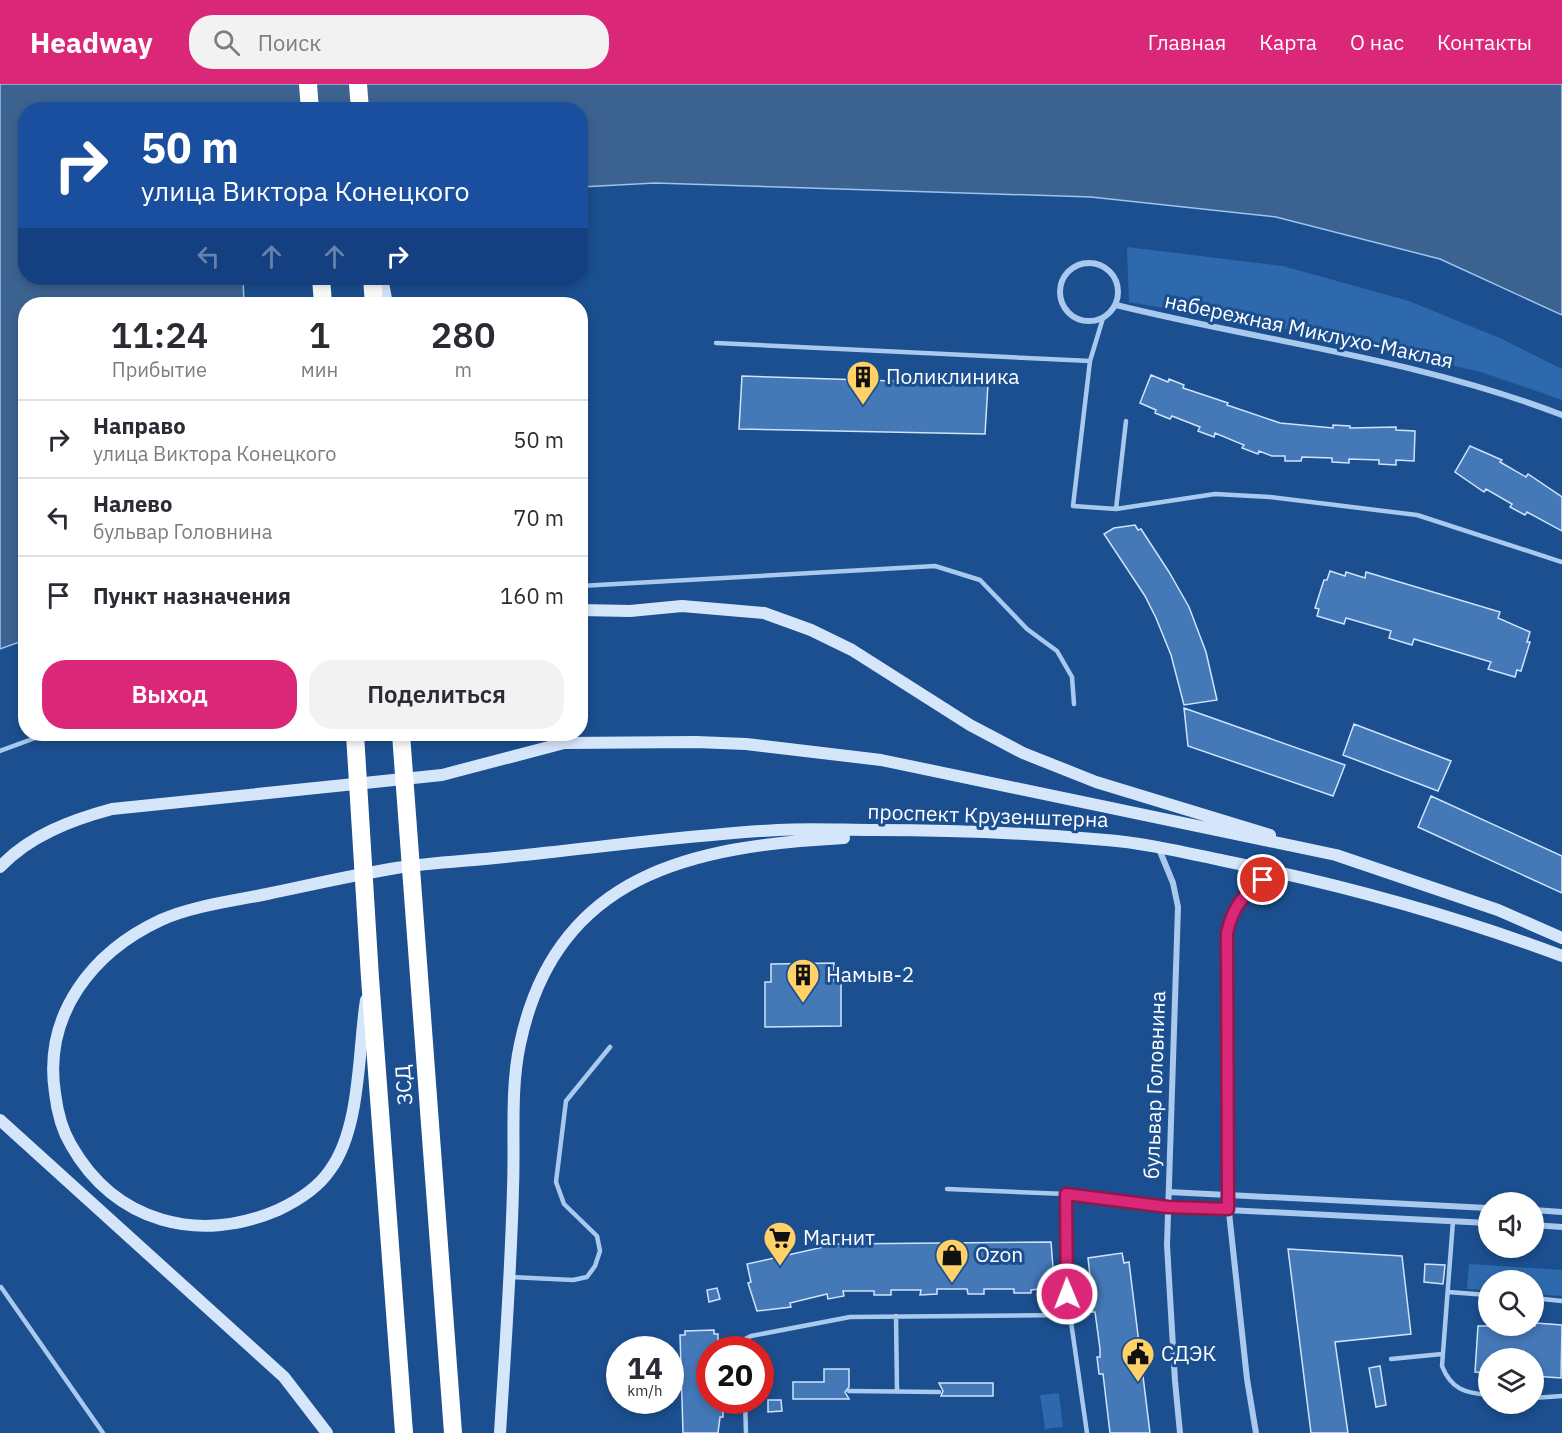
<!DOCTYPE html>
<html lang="ru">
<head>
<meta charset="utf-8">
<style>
	:root { --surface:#fff; --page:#f2f2f3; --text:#2b2b33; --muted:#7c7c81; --line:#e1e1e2; --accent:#db2777 }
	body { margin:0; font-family:"IBM Plex Sans",sans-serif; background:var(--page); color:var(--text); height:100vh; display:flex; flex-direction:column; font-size:22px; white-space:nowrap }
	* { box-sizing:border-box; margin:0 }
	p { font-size:20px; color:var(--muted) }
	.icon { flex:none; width:33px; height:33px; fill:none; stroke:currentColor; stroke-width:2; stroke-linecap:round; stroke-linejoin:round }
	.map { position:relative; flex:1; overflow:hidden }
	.details { position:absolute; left:18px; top:213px; width:570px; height:444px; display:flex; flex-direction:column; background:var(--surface); border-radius:24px; box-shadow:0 3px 9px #0003 }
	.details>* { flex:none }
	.guide { position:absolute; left:18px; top:18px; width:570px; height:183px; border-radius:24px; box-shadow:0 3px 9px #0003; background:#1a4fa0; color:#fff; overflow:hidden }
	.fabs { position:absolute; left:1478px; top:1108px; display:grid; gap:12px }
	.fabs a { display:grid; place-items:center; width:66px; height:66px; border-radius:50%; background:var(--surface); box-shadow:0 3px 9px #0003; font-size:30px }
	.speed { position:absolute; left:606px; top:1252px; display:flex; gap:12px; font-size:30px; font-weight:700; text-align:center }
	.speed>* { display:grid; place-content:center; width:78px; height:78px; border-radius:50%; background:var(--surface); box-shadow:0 3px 9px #0003; line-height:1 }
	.speed small { font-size:15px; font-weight:400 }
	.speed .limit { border:9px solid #d22; background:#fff; color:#111 }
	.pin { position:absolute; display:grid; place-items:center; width:51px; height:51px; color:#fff; margin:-26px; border:3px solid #fff; border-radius:50%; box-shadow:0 2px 6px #0007 }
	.me { position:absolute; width:66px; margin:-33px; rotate:359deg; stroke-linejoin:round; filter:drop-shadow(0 0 4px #0008) }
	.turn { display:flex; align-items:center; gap:21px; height:126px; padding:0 24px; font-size:27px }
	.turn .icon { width:78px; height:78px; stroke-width:2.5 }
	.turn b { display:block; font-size:42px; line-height:51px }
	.lanes { display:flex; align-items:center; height:57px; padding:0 24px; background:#0003; justify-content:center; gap:30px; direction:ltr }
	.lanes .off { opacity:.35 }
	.eta { display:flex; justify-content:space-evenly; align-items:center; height:102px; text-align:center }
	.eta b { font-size:36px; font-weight:600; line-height:42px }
	.primary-button { display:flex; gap:12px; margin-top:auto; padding:12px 24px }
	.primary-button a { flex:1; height:69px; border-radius:24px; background:var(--accent); color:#fff; font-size:24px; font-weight:600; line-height:69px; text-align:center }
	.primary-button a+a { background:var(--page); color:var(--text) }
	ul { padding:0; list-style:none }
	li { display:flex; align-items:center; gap:18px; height:78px; padding:0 24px; border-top:2px solid var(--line) }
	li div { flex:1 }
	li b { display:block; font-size:22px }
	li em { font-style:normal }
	header { display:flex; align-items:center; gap:36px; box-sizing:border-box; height:84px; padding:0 30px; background:var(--accent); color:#fff }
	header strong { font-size:28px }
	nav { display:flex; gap:33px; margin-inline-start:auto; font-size:21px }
	.search { width:420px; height:54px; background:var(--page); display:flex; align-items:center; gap:15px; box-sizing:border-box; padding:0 21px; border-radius:24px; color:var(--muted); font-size:22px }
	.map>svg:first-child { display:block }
	.green { fill:#2e69ad }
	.water { fill:#3c6290; stroke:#9cc4f0; stroke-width:1.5 }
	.building { fill:#4478b7; stroke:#cfe3fa; stroke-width:1.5 }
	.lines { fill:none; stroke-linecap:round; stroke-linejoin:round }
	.lane { stroke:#a9c9ee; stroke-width:4.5 }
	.street { stroke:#a9c9ee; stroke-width:6 }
	.secondary { stroke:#d6e6fa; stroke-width:12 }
	.highway { stroke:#fff; stroke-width:18 }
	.route-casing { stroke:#8e194d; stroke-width:15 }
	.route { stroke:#db2777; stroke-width:10 }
	.labels { text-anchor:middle; stroke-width:6; stroke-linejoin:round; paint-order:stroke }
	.street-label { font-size:21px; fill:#fff; stroke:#1b4f8f }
	.poi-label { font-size:21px; fill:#fff; stroke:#1b4f8f; text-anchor:start }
</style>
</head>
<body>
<header>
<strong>Headway</strong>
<div class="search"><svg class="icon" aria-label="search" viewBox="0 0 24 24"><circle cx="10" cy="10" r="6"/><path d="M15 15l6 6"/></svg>Поиск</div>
<nav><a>Главная</a><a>Карта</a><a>О нас</a><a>Контакты</a></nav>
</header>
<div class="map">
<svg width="1562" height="1349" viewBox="0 0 1562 1349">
	<rect width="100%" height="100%" fill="#1b4f8f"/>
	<path class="green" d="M1127,163L1283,182L1409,217L1502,255L1562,285V316L1481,288L1330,253L1129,218Z
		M1469,1180L1562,1186V1212L1533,1210V1197H1488V1206L1467,1205Z
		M1059,1309L1063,1343L1045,1345L1040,1311Z"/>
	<path class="water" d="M0,0H1562V231L1440,175L1276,133L1091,113L655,99L581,103L580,26H26V194H243L244,220H26L25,556L0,565Z"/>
	<path class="building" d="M1151,291L1168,298L1169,295L1184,301L1183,304L1228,319L1227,321L1280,339L1333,344V341L1350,342V344L1396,343V346L1415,347L1414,377L1396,376V381L1379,380V376L1349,375V379L1332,378V374L1302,373L1301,377H1285V372H1272L1259,367L1258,370L1242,364L1244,361L1215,349L1214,353L1198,347L1200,343L1172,332L1170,335L1155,329L1156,326L1140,319Z
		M742,292L988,300L985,350L739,345Z
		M1470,362L1502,376L1500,378L1526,393L1528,390L1562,413V447L1527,428L1525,431L1510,423L1512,420L1486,405L1484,408L1455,388Z
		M1135,441L1138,446L1141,445L1169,488L1189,523L1206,568L1217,616L1184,621L1171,571L1156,534L1145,512L1104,450L1114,444Z
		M1330,487L1345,492L1346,488L1365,494L1366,488L1500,528L1498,534L1530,548L1527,558H1530L1521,587L1517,586L1515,593L1488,585L1491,578L1414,555L1412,561L1389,554L1391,547L1346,534L1344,540L1317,532L1319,525L1315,524L1324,496H1327Z
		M1184,624L1345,681L1333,712L1188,662Z
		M1354,640L1451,677L1438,707L1343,671Z
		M1431,712L1562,772V809L1418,743Z
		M834,879V897H841V942L765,943V898H771V880Z
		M1051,1158L1054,1196H1051V1203L1039,1202V1205L1031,1206V1209H1014V1205H984V1210H968L967,1205H937V1210L920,1211L921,1206H891V1211H874V1207H843L844,1212L828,1215L827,1210L790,1219L791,1223L757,1227L748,1199L751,1198L747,1180L837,1160Z
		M1288,1165L1402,1172L1411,1250L1335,1258L1348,1349H1311Z
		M1122,1169L1124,1179L1129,1178L1150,1349H1110L1103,1290H1099L1097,1273H1100V1265L1095,1228H1091L1089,1211L1092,1210L1088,1174Z
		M1425,1180L1445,1181L1443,1200L1424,1198Z
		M717,1204L720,1215L709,1218L707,1206Z
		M1536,1239L1562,1241L1561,1294L1533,1292V1275H1488V1289L1475,1288L1478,1242H1535Z
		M714,1246V1250H718V1266H710V1317H723V1333H720L718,1349H683L680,1251H685V1247Z
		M1380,1282L1386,1321L1376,1323L1369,1284Z
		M824,1285H849V1303L845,1308L849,1315H793V1298H824Z
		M939,1299H993V1312H941L943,1307Z
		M768,1316H781L782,1327L768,1328Z"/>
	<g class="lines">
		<path class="lane" d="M1103,234L1090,277L1073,422L1116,425L1215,410L1270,413L1417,431L1562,478
			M716,259L1090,277
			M1116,425L1126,337
			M580,502L935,482L980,496L1027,545L1057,567L1072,593L1074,620
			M0,667L46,650
			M947,1105L1066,1110L1168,1123
			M1066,1110L1067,1210L1087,1349
			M1453,1137L1442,1282C1451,1305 1465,1309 1488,1311
			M510,1193L573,1196L587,1193L595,1182L600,1167L597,1152L564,1120L556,1098L566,1017L610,963
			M1,1203L103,1349
			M1448,1208L1488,1211
			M1533,1214L1562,1217
			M896,1232L897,1306
			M741,1266L745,1255L751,1252L850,1233L1069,1231
			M1391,1275L1442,1270
			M849,1307L939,1308
			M1533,1314L1562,1312
			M745,1317L746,1349"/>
		<path class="street" d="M1060 208a29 29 0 1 1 58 0a29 29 0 1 1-58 0Z
			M1116,221C1266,258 1417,275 1562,331
			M1159,765L1173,799L1178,823L1167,1161L1175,1297L1180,1349
			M1169,1108L1488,1124
			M1168,1123L1488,1139
			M1533,1126L1562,1128
			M1533,1141L1562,1143
			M1256,1349L1247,1295L1227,1110V849C1233,819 1250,805 1274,789"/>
		<path class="secondary" d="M382,194L387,220
			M580,526L630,527L682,522L764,529L811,546L852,566L970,641L1023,669L1096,698L1270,751
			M0,783C29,752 71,736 112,725L442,691L564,659L696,658L746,660L881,676L1336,771L1498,826L1562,854
			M366,916C358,967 361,1044 330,1086C318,1104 297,1117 278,1126C199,1160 115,1139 71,1061C62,1046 57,1026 55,1009C43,931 92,868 161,836C192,822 233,817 267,810C310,801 353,791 396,784C432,778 469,777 505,773C596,764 686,751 778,746C810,744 844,746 876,746C953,746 1030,749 1106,756C1146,759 1186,769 1225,777C1339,800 1453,831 1562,872
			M0,1036L284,1293L327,1349
			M500,1349C505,1268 511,1186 513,1104C515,1057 510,1006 520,960C556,789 693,762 844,754"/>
		<path class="highway" d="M308,0L310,26
			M358,0L360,26
			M321,194L323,220
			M372,194L374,220
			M355,650L370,894L404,1349
			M401,650L453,1349"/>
	</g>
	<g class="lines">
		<g class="route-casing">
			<path id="route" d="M1067,1210L1066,1110L1168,1123L1228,1125L1227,849C1232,825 1243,810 1263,796"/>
		</g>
		<use href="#route" class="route"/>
	</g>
	<defs>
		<g id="building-pin" transform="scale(1.725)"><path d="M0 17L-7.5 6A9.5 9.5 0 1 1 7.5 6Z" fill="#ffd166" stroke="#1b4f8f"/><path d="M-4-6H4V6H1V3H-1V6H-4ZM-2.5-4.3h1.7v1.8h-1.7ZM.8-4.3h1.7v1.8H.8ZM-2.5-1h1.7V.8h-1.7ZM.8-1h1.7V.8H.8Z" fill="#111"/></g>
		<g id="supermarket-pin" transform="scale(1.725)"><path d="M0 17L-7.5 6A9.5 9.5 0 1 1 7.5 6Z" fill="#ffd166" stroke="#1b4f8f"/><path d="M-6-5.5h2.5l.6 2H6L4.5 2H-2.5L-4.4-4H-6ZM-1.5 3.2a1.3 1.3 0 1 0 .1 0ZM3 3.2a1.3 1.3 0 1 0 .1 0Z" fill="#111"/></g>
		<g id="shop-pin" transform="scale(1.725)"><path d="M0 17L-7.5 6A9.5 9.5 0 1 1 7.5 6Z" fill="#ffd166" stroke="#1b4f8f"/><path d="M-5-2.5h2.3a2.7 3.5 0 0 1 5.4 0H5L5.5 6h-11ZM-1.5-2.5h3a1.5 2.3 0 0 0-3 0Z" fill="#111"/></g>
		<g id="civic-pin" transform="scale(1.725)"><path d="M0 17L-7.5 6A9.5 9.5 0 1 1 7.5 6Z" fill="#ffd166" stroke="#1b4f8f"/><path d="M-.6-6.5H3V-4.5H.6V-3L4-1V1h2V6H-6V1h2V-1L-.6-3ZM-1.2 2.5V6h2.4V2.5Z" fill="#111"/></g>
	</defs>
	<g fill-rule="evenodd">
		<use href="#building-pin" x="863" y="293"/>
		<use href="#building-pin" x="803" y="891"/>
		<use href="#supermarket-pin" x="780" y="1154"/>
		<use href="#shop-pin" x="952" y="1171"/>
		<use href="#civic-pin" x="1138" y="1270"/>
	</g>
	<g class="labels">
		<g class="street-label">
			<text transform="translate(1309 247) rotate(12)" y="7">набережная Миклухо-Маклая</text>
			<text transform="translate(988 732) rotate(2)" y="7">проспект Крузенштерна</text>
			<text transform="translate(404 1001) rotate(-94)" y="7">ЗСД</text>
			<text transform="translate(1155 1001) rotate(-88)" y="7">бульвар Головнина</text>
		</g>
		<g class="poi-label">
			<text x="886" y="300">Поликлиника</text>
			<text x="826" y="898">Намыв-2</text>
			<text x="803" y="1161">Магнит</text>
			<text x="975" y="1178">Ozon</text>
			<text x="1161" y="1277">СДЭК</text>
		</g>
	</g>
</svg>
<div class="fabs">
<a><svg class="icon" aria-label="sound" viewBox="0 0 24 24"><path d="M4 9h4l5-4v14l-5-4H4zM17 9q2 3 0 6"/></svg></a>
<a><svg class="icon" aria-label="search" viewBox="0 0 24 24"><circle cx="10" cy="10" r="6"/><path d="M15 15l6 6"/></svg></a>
<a><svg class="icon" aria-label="layers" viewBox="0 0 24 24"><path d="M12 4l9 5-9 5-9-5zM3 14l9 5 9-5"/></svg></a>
</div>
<div class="speed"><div>14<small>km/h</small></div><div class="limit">20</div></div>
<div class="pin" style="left:1263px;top:796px;background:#d93025"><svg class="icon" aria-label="arrive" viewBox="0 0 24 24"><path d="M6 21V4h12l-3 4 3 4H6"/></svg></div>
<svg class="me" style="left:1067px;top:1210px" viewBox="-20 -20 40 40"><circle r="17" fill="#db2777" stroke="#fff" stroke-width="3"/><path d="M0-11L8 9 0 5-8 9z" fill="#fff"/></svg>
<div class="guide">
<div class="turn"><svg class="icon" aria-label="right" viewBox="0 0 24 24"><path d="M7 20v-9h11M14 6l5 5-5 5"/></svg><div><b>50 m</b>улица Виктора Конецкого</div></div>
<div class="lanes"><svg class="icon off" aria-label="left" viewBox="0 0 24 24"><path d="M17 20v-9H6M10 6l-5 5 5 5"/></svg><svg class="icon off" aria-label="ahead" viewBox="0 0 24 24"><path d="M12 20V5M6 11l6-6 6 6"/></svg><svg class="icon off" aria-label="ahead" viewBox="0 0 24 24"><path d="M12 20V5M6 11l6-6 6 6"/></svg><svg class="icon" aria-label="right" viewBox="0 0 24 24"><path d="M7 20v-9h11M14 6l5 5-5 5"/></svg></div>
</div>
<section class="details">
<div class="eta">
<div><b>11:24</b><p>Прибытие</p></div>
<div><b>1</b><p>мин</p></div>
<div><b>280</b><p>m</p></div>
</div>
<ul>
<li><svg class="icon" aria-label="right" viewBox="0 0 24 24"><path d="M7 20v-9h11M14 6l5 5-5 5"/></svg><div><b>Направо</b><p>улица Виктора Конецкого</p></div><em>50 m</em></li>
<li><svg class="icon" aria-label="left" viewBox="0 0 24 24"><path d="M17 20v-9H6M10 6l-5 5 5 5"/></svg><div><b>Налево</b><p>бульвар Головнина</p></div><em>70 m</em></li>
<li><svg class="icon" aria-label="arrive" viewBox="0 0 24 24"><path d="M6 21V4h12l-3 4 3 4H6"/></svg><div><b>Пункт назначения</b></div><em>160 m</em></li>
</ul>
<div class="primary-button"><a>Выход</a><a>Поделиться</a></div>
</section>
</div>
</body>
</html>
